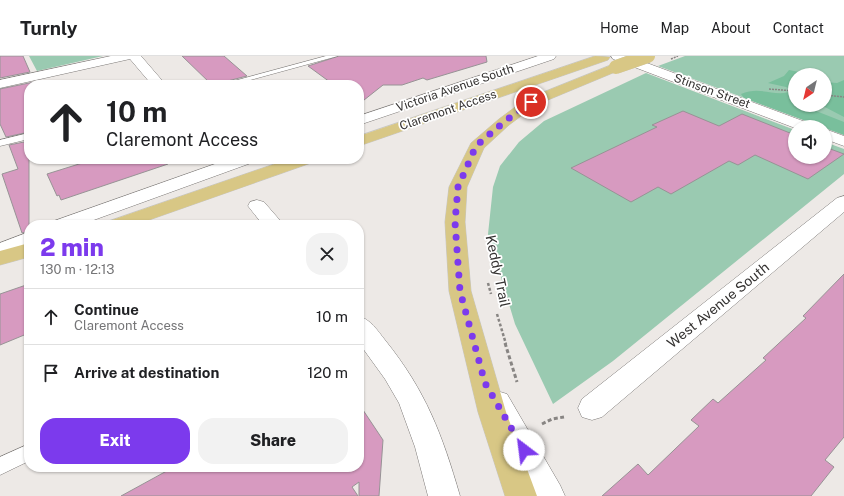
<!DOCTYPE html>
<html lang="en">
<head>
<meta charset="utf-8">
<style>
	:root { --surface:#fff; --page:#f2f2f2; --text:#202124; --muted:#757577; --line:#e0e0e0; --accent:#7c3aed }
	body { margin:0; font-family:"Public Sans",sans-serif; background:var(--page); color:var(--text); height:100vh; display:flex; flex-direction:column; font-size:15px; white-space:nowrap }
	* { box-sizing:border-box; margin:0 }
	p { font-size:13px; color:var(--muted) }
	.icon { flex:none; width:22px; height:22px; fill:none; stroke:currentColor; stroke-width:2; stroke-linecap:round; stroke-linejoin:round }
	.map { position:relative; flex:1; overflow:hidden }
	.sheet { position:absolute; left:24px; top:164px; width:340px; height:252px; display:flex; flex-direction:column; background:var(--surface); border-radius:16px; box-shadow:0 1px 3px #0004 }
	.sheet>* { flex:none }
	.hud { position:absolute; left:24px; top:24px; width:340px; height:84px; border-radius:16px; box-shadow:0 1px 3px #0004; background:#fff; color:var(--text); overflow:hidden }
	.needle { width:26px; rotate:215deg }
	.tools { position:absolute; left:788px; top:12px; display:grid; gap:8px }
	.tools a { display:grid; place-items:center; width:44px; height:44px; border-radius:50%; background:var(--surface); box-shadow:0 1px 3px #0004; font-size:20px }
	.pin { position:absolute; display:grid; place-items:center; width:34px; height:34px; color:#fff; margin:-17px; border:2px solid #fff; border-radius:50%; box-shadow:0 1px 4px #0007 }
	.me { position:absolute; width:44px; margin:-22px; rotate:330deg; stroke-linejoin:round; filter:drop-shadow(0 0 3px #0008) }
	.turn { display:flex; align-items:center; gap:14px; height:84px; padding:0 16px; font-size:18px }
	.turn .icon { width:52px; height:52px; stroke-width:2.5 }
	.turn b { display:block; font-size:28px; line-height:34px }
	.round { display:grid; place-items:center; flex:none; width:42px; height:42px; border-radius:16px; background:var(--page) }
	.overview { display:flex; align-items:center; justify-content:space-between; height:68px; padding:0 16px }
	h1 { font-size:24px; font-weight:800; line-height:30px; color:var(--accent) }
	.button { display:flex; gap:8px; margin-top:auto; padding:8px 16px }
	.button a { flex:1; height:46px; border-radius:16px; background:var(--accent); color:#fff; font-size:16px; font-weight:800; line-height:46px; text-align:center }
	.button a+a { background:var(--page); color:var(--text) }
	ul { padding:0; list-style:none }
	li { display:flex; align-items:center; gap:12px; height:56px; padding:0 16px; border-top:1px solid var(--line) }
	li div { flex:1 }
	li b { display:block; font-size:15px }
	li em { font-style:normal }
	header { display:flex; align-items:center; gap:24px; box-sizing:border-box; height:56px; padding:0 20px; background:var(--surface); border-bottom:1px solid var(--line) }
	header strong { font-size:19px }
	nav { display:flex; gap:22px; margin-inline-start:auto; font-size:14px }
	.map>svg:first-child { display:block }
	.green { fill:#9acab1; fill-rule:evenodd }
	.forest { fill:#79bf9c }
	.building { fill:#d79ac0; stroke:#979395 }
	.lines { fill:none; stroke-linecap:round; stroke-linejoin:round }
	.lane-casing { stroke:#7c7977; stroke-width:1 }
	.street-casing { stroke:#7c7977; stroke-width:1 }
	.secondary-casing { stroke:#7c7977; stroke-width:1 }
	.primary-casing { stroke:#c6c6c6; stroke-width:1 }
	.path-far2 { stroke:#888583; stroke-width:1.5; stroke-dasharray:2 1; stroke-linecap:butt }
	.path-far1 { stroke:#888583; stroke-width:2.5; stroke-dasharray:3 2; stroke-linecap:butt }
	.path { stroke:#888583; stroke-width:3; stroke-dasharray:4 2.5; stroke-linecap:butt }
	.lane { fill:#fff; fill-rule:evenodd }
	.street { fill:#fff; fill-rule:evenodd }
	.secondary { fill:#fff; fill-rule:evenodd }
	.primary { fill:#d8c785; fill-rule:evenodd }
	.primary-bridge-casing { stroke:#c6c6c6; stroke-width:14; stroke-linecap:butt }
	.path-bridge { stroke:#888583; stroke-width:1.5; stroke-dasharray:2 1; stroke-linecap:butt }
	.primary-bridge { stroke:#d8c785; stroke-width:14 }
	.route { stroke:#7c3aed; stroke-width:7; stroke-dasharray:0 12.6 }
	.labels { text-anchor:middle; stroke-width:3.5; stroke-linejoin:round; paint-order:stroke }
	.far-street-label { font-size:12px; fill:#353332; stroke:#fff }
	.street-label { font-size:14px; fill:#353332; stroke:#fff }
</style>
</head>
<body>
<header>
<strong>Turnly</strong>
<nav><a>Home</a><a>Map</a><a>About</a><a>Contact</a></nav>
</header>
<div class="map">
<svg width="844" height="440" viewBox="0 0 844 440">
	<rect width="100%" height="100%" fill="#ede9e6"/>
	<path class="green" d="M29,0H103L37,15Z
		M685,0H844V79L658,10ZM795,19H825V49H795Z
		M646,17L795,74V101H825V86L844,93V118L613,305L553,348L515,268L488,178L493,131L500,110L519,86L544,65Z"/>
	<path class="forest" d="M789,14L799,16L802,19H795V49H812L811,53L844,66V79L744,42L741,38C762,29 776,43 794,34L786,31L768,27L784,20Z
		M844,24V61L821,49H825V26L837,27Z"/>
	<path class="building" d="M0,0H23L30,16L0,22Z
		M182,0H224L247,20L212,29Z
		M339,0H486L487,6L427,24L423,22L402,29H383L359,48V29H334L308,10Z
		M34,26L36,29H29V76L6,81L0,68V33Z
		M683,55L719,70L742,58L795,79V101H825V91L844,98L808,123L755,99L738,109L729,105L671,138L658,131L631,146L571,112L657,71L652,69Z
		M29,85V175L22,177L2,118L18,113L9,89Z
		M95,103H167L168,108L61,144L59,139L57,140L47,118Z
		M844,218V381L825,404L834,411L811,440H602L638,408L648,419L699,370L691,364L713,343L718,347L766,304L763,302L806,262L803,260Z
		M29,228V277L0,289V238Z
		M359,348L383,384L379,440H359V426L352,431L358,440H121L174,411H359Z"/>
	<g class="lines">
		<g class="lane-casing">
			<path id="lane" d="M326,0H338L232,29H219Z
				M29,77V83L0,90V84Z
				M29,388V405L0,419V401Z"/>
		</g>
		<g class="street-casing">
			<path id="street" d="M111,0H141L166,29H152L130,3L0,32V24Z
				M844,140V156L602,361L592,364L582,361L578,352L582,343L837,142Z
				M257,144L264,146L284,169H263L248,150L250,146Z
				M359,260C371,264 377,274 385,284C426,335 442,378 460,440H428L415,391L399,347L385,323L359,287Z"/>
		</g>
		<g class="secondary-casing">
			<path id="secondary" d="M538,0H556L554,3L359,69V60Z
				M611,0H628L811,68L814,71L795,72L613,3Z
				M825,73L844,80V90L825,83Z
				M229,103H253L251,107L80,169H51L54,165Z
				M29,176V191L0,202V187Z
				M497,335L507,338L560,429L565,440H532L483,347L487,338Z"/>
		</g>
		<g class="primary-casing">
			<path id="primary" d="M595,0L610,1L608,4L359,90V80Z
				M616,7L620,8L622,11L620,14L536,49L509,69L484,92L467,131L465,166L471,235L506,356L537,440H505L478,356L449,235L445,166L449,131L471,87L499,63L526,43Z
				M289,103H313L311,107L135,169H106L109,165Z
				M29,187V201L0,209V195Z"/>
		</g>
		<path class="path-far2" d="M769,33L795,35
			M825,39L844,41"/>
		<path class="path-far1" d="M488,227L491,238
			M497,258L506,288"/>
		<path class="path" d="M505,287L517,326
			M542,368L552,363L564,361"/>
		<use href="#lane" class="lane"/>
		<use href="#street" class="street"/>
		<use href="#secondary" class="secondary"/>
		<use href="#primary" class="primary"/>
		<g class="primary-bridge-casing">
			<path id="primary-bridge" d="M616,11L648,0"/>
		</g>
		<path class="path-bridge" d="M671,3L678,0"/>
		<use href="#primary-bridge" class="primary-bridge"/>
	</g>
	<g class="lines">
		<path class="route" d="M524,394L485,327L460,235L455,166L458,131L476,90L504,66L531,46"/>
	</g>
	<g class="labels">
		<g class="far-street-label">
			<text transform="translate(455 32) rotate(-19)" y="4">Victoria Avenue South</text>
			<text transform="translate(712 35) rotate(20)" y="4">Stinson Street</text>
			<text transform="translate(448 54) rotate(-19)" y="4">Claremont Access</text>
		</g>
		<g class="street-label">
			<text transform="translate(498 215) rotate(78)" y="5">Keddy Trail</text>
			<text transform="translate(718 249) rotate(-39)" y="5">West Avenue South</text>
		</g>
	</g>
</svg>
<div class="tools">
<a><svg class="needle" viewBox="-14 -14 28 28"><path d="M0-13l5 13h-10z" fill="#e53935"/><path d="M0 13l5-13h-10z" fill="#757577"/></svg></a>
<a><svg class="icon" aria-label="sound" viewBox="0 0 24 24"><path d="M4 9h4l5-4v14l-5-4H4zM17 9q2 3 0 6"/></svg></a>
</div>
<div class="pin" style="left:531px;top:46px;background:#d93025"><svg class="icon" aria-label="arrive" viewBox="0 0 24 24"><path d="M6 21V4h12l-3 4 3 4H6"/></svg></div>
<svg class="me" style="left:524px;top:394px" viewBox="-20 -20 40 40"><circle r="19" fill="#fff"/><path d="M0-13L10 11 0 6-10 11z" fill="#7c3aed"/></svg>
<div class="hud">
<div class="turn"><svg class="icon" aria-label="ahead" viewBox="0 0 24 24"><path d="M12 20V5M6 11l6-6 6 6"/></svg><div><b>10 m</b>Claremont Access</div></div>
</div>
<section class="sheet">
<div class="overview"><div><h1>2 min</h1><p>130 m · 12:13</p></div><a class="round"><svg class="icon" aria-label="close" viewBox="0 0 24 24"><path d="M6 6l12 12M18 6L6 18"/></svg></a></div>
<ul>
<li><svg class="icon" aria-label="ahead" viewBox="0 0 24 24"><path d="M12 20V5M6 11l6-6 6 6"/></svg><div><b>Continue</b><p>Claremont Access</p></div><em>10 m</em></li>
<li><svg class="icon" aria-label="arrive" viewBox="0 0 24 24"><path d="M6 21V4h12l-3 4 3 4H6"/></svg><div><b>Arrive at destination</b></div><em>120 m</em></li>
</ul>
<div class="button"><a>Exit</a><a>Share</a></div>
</section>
</div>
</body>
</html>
